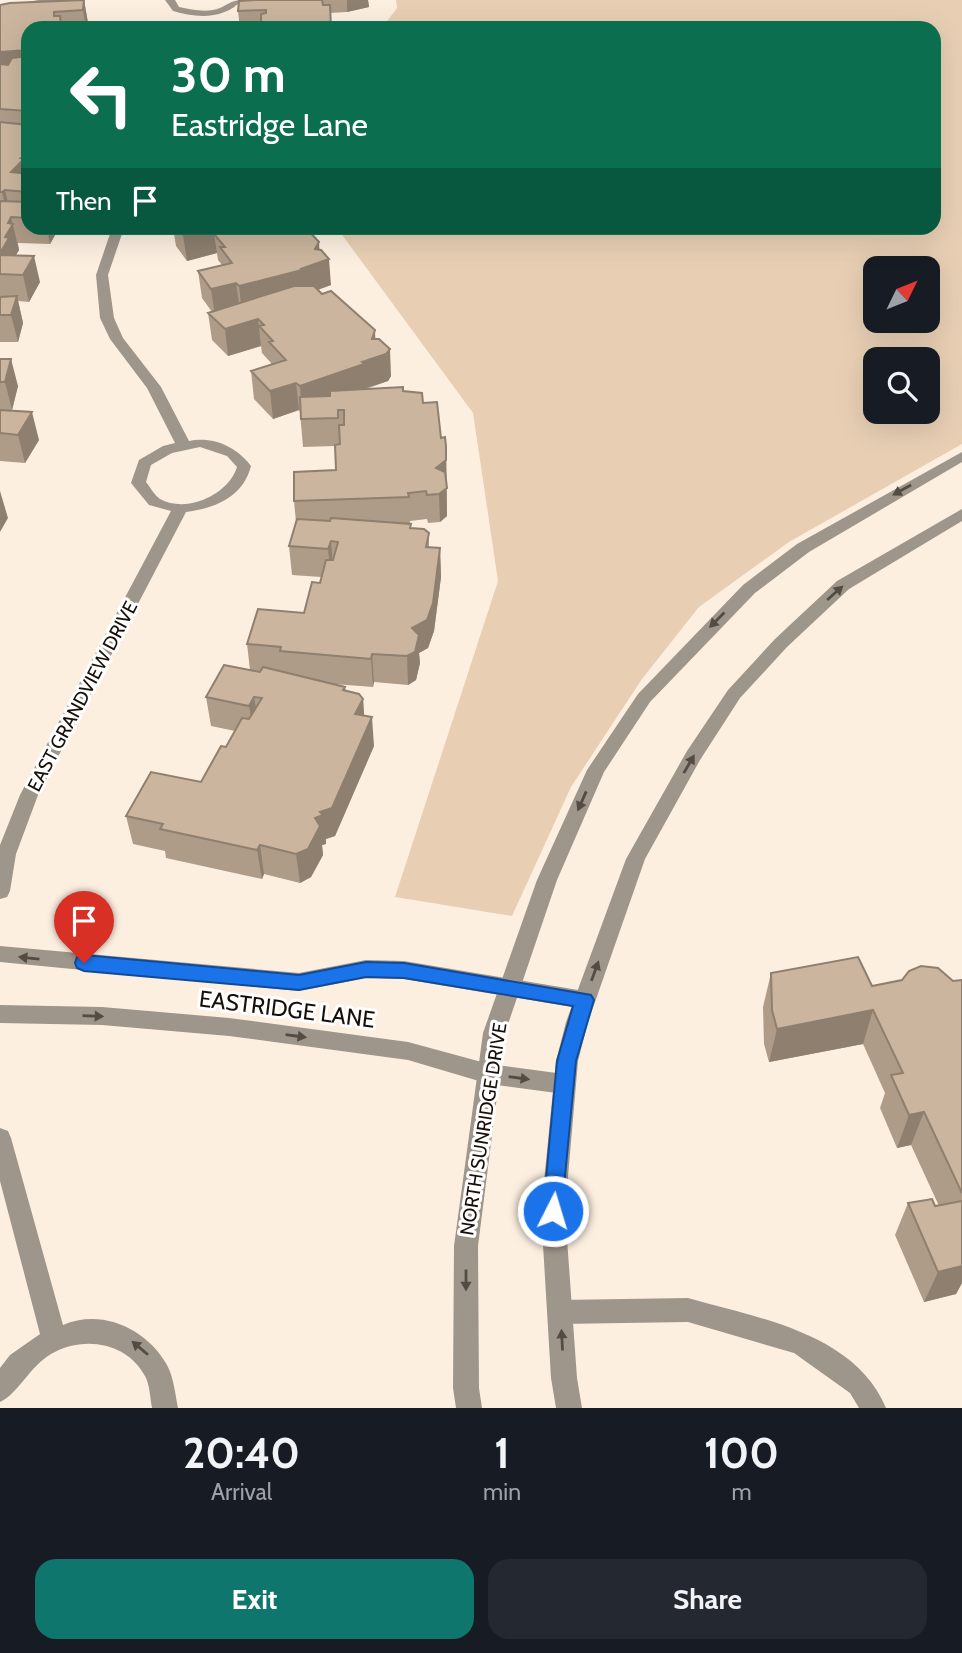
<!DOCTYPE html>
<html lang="en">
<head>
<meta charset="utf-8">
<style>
	:root { --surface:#171b24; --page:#242831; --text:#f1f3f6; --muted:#9ea1a6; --accent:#0f766e }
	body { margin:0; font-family:Cabin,sans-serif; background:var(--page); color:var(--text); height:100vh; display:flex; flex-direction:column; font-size:26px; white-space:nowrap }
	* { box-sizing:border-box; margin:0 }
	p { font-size:23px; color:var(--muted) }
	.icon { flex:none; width:38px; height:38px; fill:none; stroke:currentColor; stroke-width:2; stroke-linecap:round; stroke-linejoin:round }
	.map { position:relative; height:1408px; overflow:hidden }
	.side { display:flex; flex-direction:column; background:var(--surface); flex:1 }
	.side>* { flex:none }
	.hud { position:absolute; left:21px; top:21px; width:920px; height:214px; border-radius:21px; box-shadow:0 7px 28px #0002; background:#0b6e4f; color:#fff; overflow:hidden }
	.needle { width:46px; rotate:47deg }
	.fabs { position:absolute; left:863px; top:256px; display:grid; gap:14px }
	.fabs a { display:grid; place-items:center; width:77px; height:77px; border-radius:14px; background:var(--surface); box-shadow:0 7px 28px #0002; font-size:35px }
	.pin { position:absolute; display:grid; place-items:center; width:60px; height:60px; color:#fff; margin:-72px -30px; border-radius:50% 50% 50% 0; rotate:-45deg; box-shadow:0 0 7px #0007 }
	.pin .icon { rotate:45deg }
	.me { position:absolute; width:77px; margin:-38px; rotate:5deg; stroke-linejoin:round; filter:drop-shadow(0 0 5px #0008) }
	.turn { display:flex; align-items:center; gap:24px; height:147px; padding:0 35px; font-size:32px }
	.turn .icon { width:91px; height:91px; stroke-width:2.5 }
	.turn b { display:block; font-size:49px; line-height:60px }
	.then { display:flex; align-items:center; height:66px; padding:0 35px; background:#0003; gap:14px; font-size:26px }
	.eta { display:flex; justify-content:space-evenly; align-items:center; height:119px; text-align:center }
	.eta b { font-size:42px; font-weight:800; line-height:49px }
	.cta { display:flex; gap:14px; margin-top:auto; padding:14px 35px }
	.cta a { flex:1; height:80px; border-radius:21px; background:var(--accent); color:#fff; font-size:28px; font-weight:800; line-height:80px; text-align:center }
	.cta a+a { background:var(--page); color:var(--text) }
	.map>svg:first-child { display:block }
	.green { fill:#e8cfb4; fill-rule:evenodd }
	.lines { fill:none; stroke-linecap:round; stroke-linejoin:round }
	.service { fill:#9e958b; fill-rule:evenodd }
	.minor { fill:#9e958b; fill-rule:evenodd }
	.tertiary { fill:#9e958b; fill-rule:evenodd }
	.wall { fill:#af9c88 }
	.shaded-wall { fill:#8e7f6f }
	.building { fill:#cbb59e; stroke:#8e7f6f; stroke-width:2 }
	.oneway { fill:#544c43 }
	.route { fill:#1a73e8; stroke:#114b97; stroke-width:2 }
	.labels { text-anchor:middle; stroke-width:6; stroke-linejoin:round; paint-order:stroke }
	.street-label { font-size:19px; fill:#181008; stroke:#fff }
	.near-street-label { font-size:23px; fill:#181008; stroke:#fff }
</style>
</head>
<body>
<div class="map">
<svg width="962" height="1408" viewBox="0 0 962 1408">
	<rect width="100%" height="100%" fill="#fdefe0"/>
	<path class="green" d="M396,0H962V444L789,542L699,607L642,679L571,787L512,916L395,897L498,581L473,413L337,228H934V28H382L397,8ZM875,268H928V320H875ZM875,359H928V411H875Z"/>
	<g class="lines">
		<path class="service" d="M688,1298C758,1318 855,1333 886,1408H859L850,1393L794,1353L688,1322L560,1324L551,1321L548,1312L551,1303L560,1300Z"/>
		<path class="minor" d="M39,0H62L0,12V6Z
			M165,0H175L179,7C192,10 208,13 220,8C229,4 232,0 242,0C224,20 196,18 173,11Z
			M112,228H124L108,275L114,318L123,338L161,387L189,441C213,436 237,447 251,466C243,497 216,508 186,512L38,795L16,854L10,891L7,897L0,899V845L20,795L171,511L149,505L131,483L139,460L163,446L175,443L147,388L110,339L100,318L96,275ZM200,447L227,456L237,467C229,494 187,514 160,499C155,496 150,487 146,482L151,465L172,453Z
			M0,946L299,973L366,960L404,961L584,991L591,994L594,1000L591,1006L584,1009L404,979L366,978L299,991L0,962Z
			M0,1005L102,1007L229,1018L408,1042L489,1064L564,1074L572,1077L575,1084L572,1091L564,1094L489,1084L408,1060L229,1036L102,1025L0,1023Z
			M0,1128L8,1131L11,1138L63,1325C102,1308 147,1329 167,1365C174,1378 175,1394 178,1408H152C150,1398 150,1385 145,1376C127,1342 83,1335 51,1354C30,1366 18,1394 0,1402V1368L10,1355L40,1334L0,1181Z"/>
		<path class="tertiary" d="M962,452V462L809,552L755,593L650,702L604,772L557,880L505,1033L478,1246L479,1388L482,1408H456L453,1388L454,1246L483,1033L537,880L587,770L638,694L743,585L797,544Z
			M962,509V521L849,589L787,647L740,698L700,760L645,859L588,1022L578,1061L565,1211L577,1378L582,1408H556L551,1378L541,1211L556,1061L566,1022L626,859L687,751L728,690L775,639L837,581Z"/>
	</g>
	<path class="wall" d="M84,0L88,23L87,28H28V228H59L50,244L18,243L19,250L16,255L40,282L29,302L18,301L23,323L18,342H0V5Z
		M256,0H368L369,7L347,12L330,13L331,28H240L238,11Z
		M173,228H306L319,242V250L331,285L318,290L375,330V339L391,376L388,381L366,389L403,391L423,403L446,446L447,516L440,522L428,523L427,519L410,521L411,528L429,533V547L440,548L441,577L434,631L428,648L419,653L420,663L416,680L408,685L374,682L373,687L334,684L345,687L346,691L363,699L364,716L374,746L335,836L326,839V844L322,845L323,855L311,877L300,883L264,874L262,879L166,858L165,851L133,844L126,816L201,782L226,747L235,731L211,726L206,697L250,670L247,644L304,613L320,583L321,577L292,575L289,546L296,522L294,501L336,470L335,446L303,447L300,412L299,410L273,419L254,399L251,371L271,364V363L262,353L261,346L228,356L212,340L208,313L212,312L202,298L198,271L222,265L218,260L217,253L187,261L176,246Z
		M0,359L18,386L12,410H4L39,440L25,463L0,461Z
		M771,973L872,986L953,981L962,980V1283L956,1294L924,1302L895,1235L908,1203L935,1206H939L911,1145L897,1148L880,1108L885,1093L863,1044L769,1062L764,1044L763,1007Z"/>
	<path class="shaded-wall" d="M84,0L88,23L87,28H86L83,10Z
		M347,0H368L369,7L347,12Z
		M28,50V74L0,76V52Z
		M28,151V186L11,172L21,158Z
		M5,190L11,215L8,218L2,192Z
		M11,217L19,250L14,258L0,259V253L8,223Z
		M47,228H59L50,244Z
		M215,228L217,237L214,234L217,253L187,261L183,235Z
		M319,242L320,262L329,259L331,285L305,294L242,313L239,286L301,269Z
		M34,256L40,282L29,302L23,275Z
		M236,283L240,309L215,316L211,289Z
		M17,296L23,323L18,342L11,315Z
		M258,319L261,346L228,356L225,329Z
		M375,330L376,357L390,349L391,376L388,381L366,388V391L302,414L300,386L362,362Z
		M11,359L18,386L12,410L5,382Z
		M296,383L299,410L273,419L270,391Z
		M32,412L39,440L25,463L18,435Z
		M446,446L447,516L440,522L439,494L436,468Z
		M0,491L8,518L0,532Z
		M331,541L333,570L331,578L328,549Z
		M440,548L441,577L434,631L428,648L419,653L420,663L416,680L408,685L407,656L412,628Z
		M372,654L374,682L373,687L371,659Z
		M254,697L259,726L254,735L249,706Z
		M363,699L365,728L355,714Z
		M372,717L374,746L335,836L326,839V844L322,845L323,855L311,877L300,883L296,854L315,818L320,812Z
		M260,845L264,874L262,879L257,850Z
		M873,1010L863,1044L769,1062L777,1029Z
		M924,1112L911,1145L897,1148L909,1115Z
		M962,1261V1283L956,1294L924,1302L938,1272Z"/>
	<path class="building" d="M84,0L83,10L54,12V16H60L61,28H28V50L0,52V5L10,3Z
		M256,0H322L323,5H330L331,28H258V23H261V14L266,13V10L238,11L239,1Z
		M27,56H28V111L0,109V64L8,65L12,58Z
		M0,122L28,125V151L21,158H25L11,172L28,174L27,192L5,190L2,192H0Z
		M0,201L28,202V218L11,217L8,223L13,224L5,237L9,238L0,253Z
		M178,228H213L183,235Z
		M216,228H306L319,242L315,249L321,250L329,259L301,269L302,270L239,286L236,283L211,289L198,271L232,263L220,247H225L214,234L220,232Z
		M0,255L34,256L23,275L0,274Z
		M294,286H314L322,294L331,291L375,330L372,339H379L390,349L386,354L362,362L364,364L300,386L296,383L270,391L251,371L286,360L269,342L273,341L259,326L264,325L258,319L225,329L208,313Z
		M17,296L11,315H0V297Z
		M0,359H11L5,382H0Z
		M403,387V391L422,393L423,403L437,402L441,438L445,437L446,446V460L436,468L445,472L447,488L439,494L427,495L426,491L408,493L409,497L294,501V472L336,470L335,445L340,444L339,425H344V410H338V418L301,419L300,397L330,396V391Z
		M0,410L32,412L18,435L0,433Z
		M331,518L411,524L410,528L424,529L429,533L426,547L440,548L433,603L427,620L412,628L419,635L415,652L407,656L372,654L371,659L280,651L281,647L247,644L258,609L304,613L312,582L320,583L326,560H333L338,542L331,541L328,549L289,546L297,519L330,521Z
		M224,665L260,672L263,667L345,687L343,690L359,694L363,699L355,714L372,717L332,808L320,812L323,815L315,818L320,826L308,849L296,854L260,845L257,850L160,829L163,824L126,816L151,772L201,782L221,746L226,747L242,718L249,719L262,698L254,697L249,706L206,697Z
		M858,957L872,986L902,980L909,971L921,966L938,968L953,981L962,980V1193L924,1112L909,1115L891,1075L903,1073L873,1010L777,1029L772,1010L771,973Z
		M932,1199L935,1206L962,1201V1266L938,1272L908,1203Z"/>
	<defs><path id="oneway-solid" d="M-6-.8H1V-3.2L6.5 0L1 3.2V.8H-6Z" transform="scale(1.75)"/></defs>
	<g class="oneway">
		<use href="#oneway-solid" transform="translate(902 490) rotate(151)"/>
		<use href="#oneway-solid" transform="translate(835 593) rotate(-42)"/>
		<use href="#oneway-solid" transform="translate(717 620) rotate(135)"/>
		<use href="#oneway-solid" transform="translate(689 764) rotate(-60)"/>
		<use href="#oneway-solid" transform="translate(582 801) rotate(114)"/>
		<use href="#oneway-solid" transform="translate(29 958) rotate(-174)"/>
		<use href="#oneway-solid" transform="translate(595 971) rotate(-70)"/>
		<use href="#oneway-solid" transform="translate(93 1016) rotate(2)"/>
		<use href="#oneway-solid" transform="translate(296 1036) rotate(8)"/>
		<use href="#oneway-solid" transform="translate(519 1078) rotate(8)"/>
		<use href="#oneway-solid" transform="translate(466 1280) rotate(90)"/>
		<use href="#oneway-solid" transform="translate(562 1340) rotate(-93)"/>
		<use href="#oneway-solid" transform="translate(140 1348) rotate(-140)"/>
	</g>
	<path class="route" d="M84,955L299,975L366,962L404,963L591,995L594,1000L576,1061L561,1218L553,1221L546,1218L543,1211L557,1061L573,1006L404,978L366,977L299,990L84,971L77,968L75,963L77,957Z"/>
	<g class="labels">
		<g class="street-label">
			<text transform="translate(82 696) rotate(-62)" y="7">EAST GRANDVIEW DRIVE</text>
			<text transform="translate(483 1129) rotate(-81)" y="7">NORTH SUNRIDGE DRIVE</text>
		</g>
		<g class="near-street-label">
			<text transform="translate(287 1009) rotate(7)" y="8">EASTRIDGE LANE</text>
		</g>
	</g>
</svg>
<div class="fabs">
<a><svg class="needle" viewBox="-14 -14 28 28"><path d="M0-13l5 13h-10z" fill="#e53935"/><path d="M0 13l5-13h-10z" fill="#9ea1a6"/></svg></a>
<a><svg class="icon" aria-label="search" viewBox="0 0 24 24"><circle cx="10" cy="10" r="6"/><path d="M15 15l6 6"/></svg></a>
</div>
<div class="pin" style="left:84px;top:963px;background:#d93025"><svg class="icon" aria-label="arrive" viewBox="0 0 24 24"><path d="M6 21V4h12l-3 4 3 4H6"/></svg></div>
<svg class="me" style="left:553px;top:1211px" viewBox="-20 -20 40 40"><circle r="17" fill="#1a73e8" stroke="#fff" stroke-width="3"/><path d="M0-11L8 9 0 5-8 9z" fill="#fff"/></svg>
<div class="hud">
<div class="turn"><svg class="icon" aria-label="left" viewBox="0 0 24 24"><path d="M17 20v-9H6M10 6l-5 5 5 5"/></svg><div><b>30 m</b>Eastridge Lane</div></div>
<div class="then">Then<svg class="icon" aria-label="arrive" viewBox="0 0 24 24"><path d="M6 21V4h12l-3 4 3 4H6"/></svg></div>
</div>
</div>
<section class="side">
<div class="eta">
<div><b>20:40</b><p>Arrival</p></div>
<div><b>1</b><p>min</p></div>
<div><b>100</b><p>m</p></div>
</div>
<div class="cta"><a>Exit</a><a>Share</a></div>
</section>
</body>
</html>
